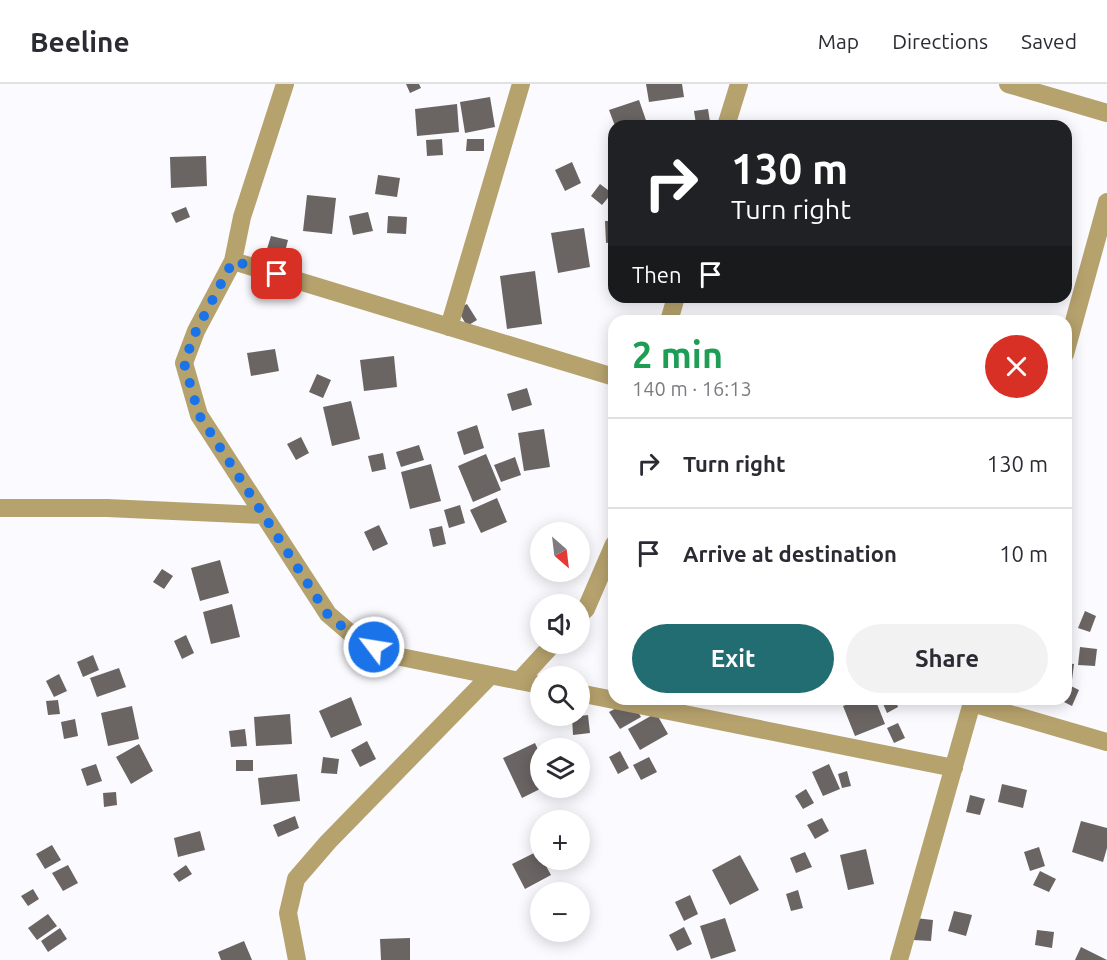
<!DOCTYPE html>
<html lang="en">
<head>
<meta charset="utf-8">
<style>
	:root { --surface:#fff; --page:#f2f2f3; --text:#2b2b33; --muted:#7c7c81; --line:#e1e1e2; --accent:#216d71 }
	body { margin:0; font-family:Ubuntu,sans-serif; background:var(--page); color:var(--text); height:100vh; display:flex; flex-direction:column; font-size:22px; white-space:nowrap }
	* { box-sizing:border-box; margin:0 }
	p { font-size:20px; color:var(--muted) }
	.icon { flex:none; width:33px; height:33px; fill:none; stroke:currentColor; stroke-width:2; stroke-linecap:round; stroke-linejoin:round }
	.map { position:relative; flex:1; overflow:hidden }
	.details { position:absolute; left:608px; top:231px; width:464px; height:390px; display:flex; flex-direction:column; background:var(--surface); border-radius:18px; box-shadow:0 3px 15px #0003 }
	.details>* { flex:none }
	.guide { position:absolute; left:608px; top:36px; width:464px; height:183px; border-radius:18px; box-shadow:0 3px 15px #0003; background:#202124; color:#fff; overflow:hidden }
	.needle { width:39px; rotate:152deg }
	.tools { position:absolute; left:530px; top:438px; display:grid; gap:12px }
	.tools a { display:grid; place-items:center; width:60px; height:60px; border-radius:50%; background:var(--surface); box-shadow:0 3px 15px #0003; font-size:30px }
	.pin { position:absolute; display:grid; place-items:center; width:51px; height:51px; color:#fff; margin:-26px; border-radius:12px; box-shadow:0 3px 9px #0006 }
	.me { position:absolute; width:66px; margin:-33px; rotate:301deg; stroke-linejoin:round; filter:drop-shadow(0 0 4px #0008) }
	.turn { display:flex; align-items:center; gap:21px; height:126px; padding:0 24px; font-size:27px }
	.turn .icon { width:78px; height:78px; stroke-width:2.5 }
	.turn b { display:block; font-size:42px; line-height:51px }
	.then { display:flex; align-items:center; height:57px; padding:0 24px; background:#0003; gap:12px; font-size:22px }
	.round { display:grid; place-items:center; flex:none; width:63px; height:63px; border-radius:32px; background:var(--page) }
	.summary { display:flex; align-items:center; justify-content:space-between; height:102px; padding:0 24px }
	h1 { font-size:36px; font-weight:700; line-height:45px; color:#1e9e55 }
	.primary-button { display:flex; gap:12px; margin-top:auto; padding:12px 24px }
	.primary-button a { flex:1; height:69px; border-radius:36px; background:var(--accent); color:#fff; font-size:24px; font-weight:700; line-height:69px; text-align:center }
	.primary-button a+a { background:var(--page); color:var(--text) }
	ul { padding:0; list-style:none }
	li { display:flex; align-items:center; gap:18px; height:90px; padding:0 24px; border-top:2px solid var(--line) }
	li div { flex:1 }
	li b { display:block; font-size:22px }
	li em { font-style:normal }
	header { display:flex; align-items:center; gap:36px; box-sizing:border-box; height:84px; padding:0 30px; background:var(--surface); border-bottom:2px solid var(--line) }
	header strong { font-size:28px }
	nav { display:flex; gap:33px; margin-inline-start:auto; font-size:21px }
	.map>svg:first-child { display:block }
	.building { fill:#6a6463 }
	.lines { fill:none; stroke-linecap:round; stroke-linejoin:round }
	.street { stroke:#b6a26d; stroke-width:18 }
	.route { stroke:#1a73e8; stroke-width:10; stroke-dasharray:0 18 }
</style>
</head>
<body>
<header>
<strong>Beeline</strong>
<nav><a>Map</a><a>Directions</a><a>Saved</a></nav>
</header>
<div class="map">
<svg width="1107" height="876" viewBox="0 0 1107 876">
	<rect width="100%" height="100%" fill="#fafaff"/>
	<path class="building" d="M406,0H419L421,4L410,9Z
		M646,0H682L684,13L649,18Z
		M490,13L495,43L465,49L460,18Z
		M639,16L648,42H615L609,26Z
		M457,20L459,48L417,52L415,25Z
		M708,25L710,38L696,40L694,27Z
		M442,55L443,71L427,72L426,56Z
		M467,55H484V67H466Z
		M206,72L207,102L171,104L170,73Z
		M572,78L581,99L565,107L555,86Z
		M378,91L400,94L397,113L375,110Z
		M600,100L612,109L602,121L591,112Z
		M307,111L336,114L332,150L303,147Z
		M186,123L190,133L176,139L171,129Z
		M368,128L373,147L353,151L349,132Z
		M388,132L407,133L406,150L387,149Z
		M605,137H614V158L606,159Z
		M584,144L590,183L558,189L551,149Z
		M271,152L288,156L284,172L266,168Z
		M535,187L542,240L507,245L500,192Z
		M467,220L477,236L467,242L457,225Z
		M275,265L279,287L251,292L247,269Z
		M394,272L397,303L364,307L360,276Z
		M317,290L331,296L323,314L309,308Z
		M527,304L532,321L512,327L507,310Z
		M351,317L360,355L332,362L323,323Z
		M477,341L484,364L464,371L457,348Z
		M544,345L550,383L524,387L518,349Z
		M301,353L309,369L296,376L287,360Z
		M419,361L424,376L401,383L396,368Z
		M383,369L386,385L372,388L368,372Z
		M486,370L501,406L473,418L458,382Z
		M515,373L521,391L501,398L494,381Z
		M431,380L441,417L410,425L401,388Z
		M497,414L507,438L481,449L470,426Z
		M460,421L465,439L449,444L444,426Z
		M379,441L388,460L373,467L364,448Z
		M442,442L446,460L433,463L429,445Z
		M220,476L229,509L200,517L191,484Z
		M162,485L173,492L164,505L153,498Z
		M232,520L240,553L211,560L203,528Z
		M1085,527L1096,532L1090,548L1078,544Z
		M186,551L194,569L182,575L174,557Z
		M1080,563L1097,565L1095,582L1078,581Z
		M93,571L99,586L83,593L77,578Z
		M1065,579L1074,580L1072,596L1065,595Z
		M119,584L126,603L97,613L90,594Z
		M59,590L67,607L54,613L46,597Z
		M1065,599L1079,606L1072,622L1058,615H1065Z
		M351,613L362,641L331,654L319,627Z
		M860,615H875L885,640L855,652L843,622Z
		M881,615H895L898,623L887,629Z
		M899,615H914L902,621Z
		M58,616L60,630L48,631L46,617Z
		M631,616L641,633L620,645L609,628Z
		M132,622L139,655L108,662L101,629Z
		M656,629L668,650L640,666L628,645Z
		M290,630L292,660L256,662L254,633Z
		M588,631L590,649L573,651L572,633Z
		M75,635L78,652L64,655L61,638Z
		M898,639L905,654L894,659L887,644Z
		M245,645L247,662L231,663L229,647Z
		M367,657L376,675L360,683L351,666Z
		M535,659L540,670V705L522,714L503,674Z
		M139,660L153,687L131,700L116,673Z
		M620,667L629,684L618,690L609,673Z
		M323,673L339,675L337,690L321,689Z
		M649,673L657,688L641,696L633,681Z
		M236,676H253V687H236Z
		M96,680L102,697L87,702L81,685Z
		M829,680L840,705L823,712L812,688Z
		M847,687L851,702L842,704L838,690Z
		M297,690L300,717L261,721L258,694Z
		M1002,700L1027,706L1023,724L998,718Z
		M806,705L814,719L803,725L795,712Z
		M116,708L117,721L104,723L103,709Z
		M970,711L985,715L980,731L966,728Z
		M295,732L299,744L278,753L273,741Z
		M822,734L829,747L815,755L807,741Z
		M1081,737L1107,744V764L1103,778L1072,768Z
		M200,747L205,766L178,773L174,754Z
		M52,761L61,776L45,785L36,770Z
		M1039,763L1045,782L1030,787L1024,768Z
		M866,765L874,800L848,806L840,771Z
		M538,767L551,791L525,805L512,780Z
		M805,768L812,783L796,789L790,774Z
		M740,771L759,806L730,821L712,786Z
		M68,781L78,799L63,807L52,789Z
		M186,781L192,790L179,798L173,790Z
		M1040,787L1056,795L1049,808L1033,801Z
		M33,805L39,815L28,822L21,812Z
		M798,806L803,824L791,827L786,810Z
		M690,811L698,830L684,837L675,818Z
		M954,827L972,831L966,852L948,847Z
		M48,830L57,842L37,856L28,844Z
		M725,834L736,867L711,875L700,842Z
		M915,834L933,836L931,857L913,856Z
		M684,843L692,860L677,867L669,851Z
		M60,844L67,855L48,868L41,857Z
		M1037,846L1054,848L1052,864L1035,861Z
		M410,854V876H381L380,855Z
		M244,857L252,876H221L218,868Z
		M1081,863L1107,876H1075Z"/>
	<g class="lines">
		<path class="street" d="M285,0L242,133L233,177L196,247L184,279L199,331L328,530L356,554L391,571L540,601
			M1008,0L1107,29
			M726,42L739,0
			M233,177L614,293
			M669,237L676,213
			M449,243L521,0
			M1065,270L1107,118
			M0,424H107L263,431
			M579,532L586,525L614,460
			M519,597L553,560
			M579,609L954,684
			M972,619L1107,658
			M297,876L288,829L296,795L328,758L491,591
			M899,876L973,615"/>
	</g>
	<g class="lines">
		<path class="route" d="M277,190L233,177L196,247L184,279L199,331L328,531L356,554L374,563"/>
	</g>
</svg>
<div class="tools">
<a><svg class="needle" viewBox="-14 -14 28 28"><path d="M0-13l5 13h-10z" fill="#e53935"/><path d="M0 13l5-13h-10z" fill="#7c7c81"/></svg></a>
<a><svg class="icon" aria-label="sound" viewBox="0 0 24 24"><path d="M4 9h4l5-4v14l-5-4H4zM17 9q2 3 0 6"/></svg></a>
<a><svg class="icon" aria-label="search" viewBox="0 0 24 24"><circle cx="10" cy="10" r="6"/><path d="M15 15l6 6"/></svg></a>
<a><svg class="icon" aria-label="layers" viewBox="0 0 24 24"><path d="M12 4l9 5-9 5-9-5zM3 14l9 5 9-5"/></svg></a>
<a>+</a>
<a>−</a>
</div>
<div class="pin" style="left:277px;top:190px;background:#d93025"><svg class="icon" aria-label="arrive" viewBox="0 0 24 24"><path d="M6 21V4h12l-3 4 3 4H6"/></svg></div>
<svg class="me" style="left:374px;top:563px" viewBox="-20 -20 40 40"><circle r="17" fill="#1a73e8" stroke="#fff" stroke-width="3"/><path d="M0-11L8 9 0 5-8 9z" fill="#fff"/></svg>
<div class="guide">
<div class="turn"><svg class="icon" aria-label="right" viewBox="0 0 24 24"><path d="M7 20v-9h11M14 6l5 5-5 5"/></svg><div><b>130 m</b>Turn right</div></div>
<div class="then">Then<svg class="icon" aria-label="arrive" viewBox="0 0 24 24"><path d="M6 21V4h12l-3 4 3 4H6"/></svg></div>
</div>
<section class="details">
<div class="summary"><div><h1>2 min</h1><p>140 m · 16:13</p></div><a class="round" style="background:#d93025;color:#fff"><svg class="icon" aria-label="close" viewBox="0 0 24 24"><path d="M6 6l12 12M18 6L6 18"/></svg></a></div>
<ul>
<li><svg class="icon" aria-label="right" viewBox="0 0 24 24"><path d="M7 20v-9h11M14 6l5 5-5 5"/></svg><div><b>Turn right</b></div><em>130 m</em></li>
<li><svg class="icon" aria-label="arrive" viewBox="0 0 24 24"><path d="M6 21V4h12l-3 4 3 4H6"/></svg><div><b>Arrive at destination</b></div><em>10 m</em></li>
</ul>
<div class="primary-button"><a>Exit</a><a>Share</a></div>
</section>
</div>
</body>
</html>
